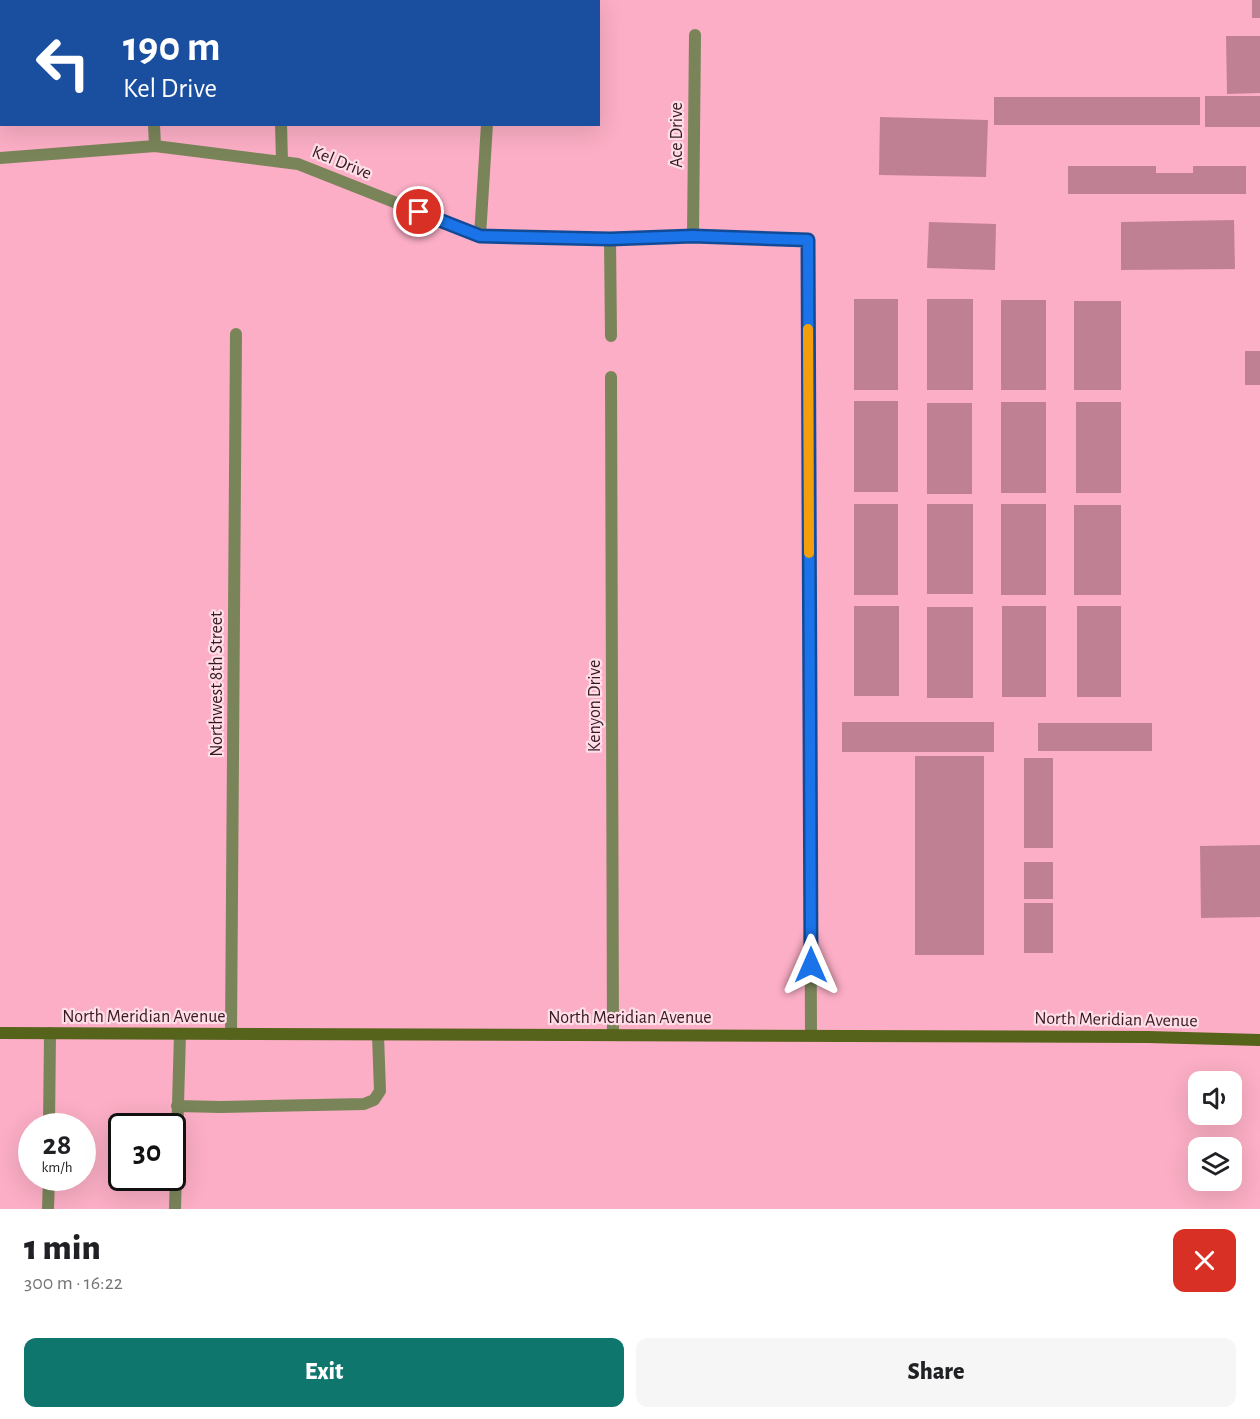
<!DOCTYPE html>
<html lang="en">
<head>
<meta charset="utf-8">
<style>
	:root { --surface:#fff; --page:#f6f6f6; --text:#202124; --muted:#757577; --accent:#0f766e }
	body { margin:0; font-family:"Alegreya Sans",sans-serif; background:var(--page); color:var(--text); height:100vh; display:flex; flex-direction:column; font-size:22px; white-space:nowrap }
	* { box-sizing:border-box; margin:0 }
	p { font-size:20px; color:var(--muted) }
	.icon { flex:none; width:33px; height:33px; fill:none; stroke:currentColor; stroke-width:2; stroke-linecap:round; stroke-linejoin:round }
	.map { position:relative; height:1209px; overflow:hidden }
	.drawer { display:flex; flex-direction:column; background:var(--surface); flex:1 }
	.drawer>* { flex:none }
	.guide { position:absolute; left:0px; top:0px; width:600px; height:126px; box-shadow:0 6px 24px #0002; background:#1a4fa0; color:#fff; overflow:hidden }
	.tools { position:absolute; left:1188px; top:1071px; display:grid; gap:12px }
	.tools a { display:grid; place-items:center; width:54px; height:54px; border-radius:12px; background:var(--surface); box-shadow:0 6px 24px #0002; font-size:30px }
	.speed { position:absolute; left:18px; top:1113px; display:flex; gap:12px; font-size:30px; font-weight:700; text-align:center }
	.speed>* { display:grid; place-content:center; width:78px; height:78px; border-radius:50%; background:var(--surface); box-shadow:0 6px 24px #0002; line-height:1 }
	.speed small { font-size:15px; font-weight:400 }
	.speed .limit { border:3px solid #111; border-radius:9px; background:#fff; color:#111 }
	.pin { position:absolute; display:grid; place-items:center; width:51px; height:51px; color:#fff; margin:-26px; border:3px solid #fff; border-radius:50%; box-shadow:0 2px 6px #0007 }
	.me { position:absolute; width:66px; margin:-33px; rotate:0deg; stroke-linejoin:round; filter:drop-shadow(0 0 4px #0008) }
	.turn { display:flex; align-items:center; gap:21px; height:126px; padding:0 24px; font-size:27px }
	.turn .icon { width:78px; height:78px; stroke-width:2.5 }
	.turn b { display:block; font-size:42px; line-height:51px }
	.round { display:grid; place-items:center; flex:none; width:63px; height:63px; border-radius:12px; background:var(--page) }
	.summary { display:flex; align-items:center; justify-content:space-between; height:102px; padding:0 24px }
	h1 { font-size:36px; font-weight:800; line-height:45px }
	.button { display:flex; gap:12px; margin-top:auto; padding:12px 24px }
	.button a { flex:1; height:69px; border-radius:12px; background:var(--accent); color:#fff; font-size:24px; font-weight:800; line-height:69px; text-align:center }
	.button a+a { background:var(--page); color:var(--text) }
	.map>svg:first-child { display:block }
	.building { fill:#c08094 }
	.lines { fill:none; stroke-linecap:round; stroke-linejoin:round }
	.service { stroke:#798459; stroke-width:12 }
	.minor { stroke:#798459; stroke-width:12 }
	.secondary { stroke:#55631b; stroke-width:12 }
	.route-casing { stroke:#114b97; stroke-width:15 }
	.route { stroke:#1a73e8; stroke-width:10 }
	.slow { stroke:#f59e0b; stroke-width:10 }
	.labels { text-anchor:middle; stroke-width:4.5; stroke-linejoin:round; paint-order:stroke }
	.street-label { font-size:18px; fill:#351822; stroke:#ffdee7 }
</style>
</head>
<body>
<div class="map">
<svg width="1260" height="1209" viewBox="0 0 1260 1209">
	<rect width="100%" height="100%" fill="#fbaec5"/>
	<path class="building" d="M1252,0H1260V18H1252Z
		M1226,36H1260V93L1227,94Z
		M1205,96H1260V127H1205Z
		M994,97H1200V125H994Z
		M880,117L988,120L986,177L879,175Z
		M1068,166H1156V173H1193V166H1246V194H1068Z
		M1234,220L1235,269L1121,270V222Z
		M929,222L996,224L995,270L927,268Z
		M854,299H898V390H854Z
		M927,299H973V390H927Z
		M1001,300H1046V390H1001Z
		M1074,301H1121V390H1074Z
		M1245,351H1260V385H1245Z
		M854,401H898V492H854Z
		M1001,402H1046V493H1001Z
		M1076,402H1121V493H1076Z
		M927,403H972V494H927Z
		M854,504H898V595H854Z
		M927,504H973V594H927Z
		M1001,504H1046V595H1001Z
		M1074,505H1121V595H1074Z
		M854,606H899V696H854Z
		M1002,606H1046V697H1002Z
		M1077,606H1121V697H1077Z
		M927,607H973V698H927Z
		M842,722H994V752H842Z
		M1038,723H1152V751H1038Z
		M915,756H984V955H915Z
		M1024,758H1053V848H1024Z
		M1260,845V917L1201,918L1200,846Z
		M1024,862H1053V899H1024Z
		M1024,903H1053V953H1024Z"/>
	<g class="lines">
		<path class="service" d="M281,124L282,162
			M177,1106L221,1107L364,1104L374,1100L380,1091L378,1035
			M175,1209L180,1034"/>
		<path class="minor" d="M142,0V2
			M496,2V0
			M154,124L155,146
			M0,158L155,146L298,164L480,236L610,239L693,236L808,240L811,1035
			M480,236L487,124
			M693,236L695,35
			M610,239L611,336
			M611,377L613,1035
			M231,1034L236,334
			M49,1126L50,1033
			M48,1209L49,1178"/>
		<path class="secondary" d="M0,1033L1148,1037L1260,1040"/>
	</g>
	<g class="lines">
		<g class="route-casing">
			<path id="route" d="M419,212L480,236L610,239L693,236L808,240L811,965"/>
		</g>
		<use href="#route" class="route"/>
		<path class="slow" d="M808,329L809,553"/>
	</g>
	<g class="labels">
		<g class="street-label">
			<text transform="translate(676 135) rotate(-90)" y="6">Ace Drive</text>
			<text transform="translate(342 162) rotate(22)" y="6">Kel Drive</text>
			<text transform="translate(216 684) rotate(-90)" y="6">Northwest 8th Street</text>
			<text transform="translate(594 706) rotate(-90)" y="6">Kenyon Drive</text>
			<text x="144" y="1022">North Meridian Avenue</text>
			<text x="630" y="1023">North Meridian Avenue</text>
			<text transform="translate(1116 1019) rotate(1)" y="6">North Meridian Avenue</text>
		</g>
	</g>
</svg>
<div class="tools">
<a><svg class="icon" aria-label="sound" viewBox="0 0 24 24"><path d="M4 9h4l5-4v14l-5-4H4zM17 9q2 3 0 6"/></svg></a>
<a><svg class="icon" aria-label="layers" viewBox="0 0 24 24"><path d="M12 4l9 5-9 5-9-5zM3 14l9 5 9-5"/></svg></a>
</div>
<div class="speed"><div>28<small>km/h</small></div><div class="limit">30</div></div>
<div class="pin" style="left:419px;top:212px;background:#d93025"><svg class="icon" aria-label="arrive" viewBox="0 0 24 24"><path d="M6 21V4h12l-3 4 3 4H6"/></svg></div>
<svg class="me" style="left:811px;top:965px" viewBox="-20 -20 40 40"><path d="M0-17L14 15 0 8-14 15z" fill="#1a73e8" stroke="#fff" stroke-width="4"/></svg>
<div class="guide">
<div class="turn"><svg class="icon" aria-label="left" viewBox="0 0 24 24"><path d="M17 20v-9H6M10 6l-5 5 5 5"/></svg><div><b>190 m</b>Kel Drive</div></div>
</div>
</div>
<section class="drawer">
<div class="summary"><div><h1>1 min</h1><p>300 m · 16:22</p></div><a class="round" style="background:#d93025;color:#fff"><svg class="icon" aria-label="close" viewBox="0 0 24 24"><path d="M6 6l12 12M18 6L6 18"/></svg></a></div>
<div class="button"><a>Exit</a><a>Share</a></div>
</section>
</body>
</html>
